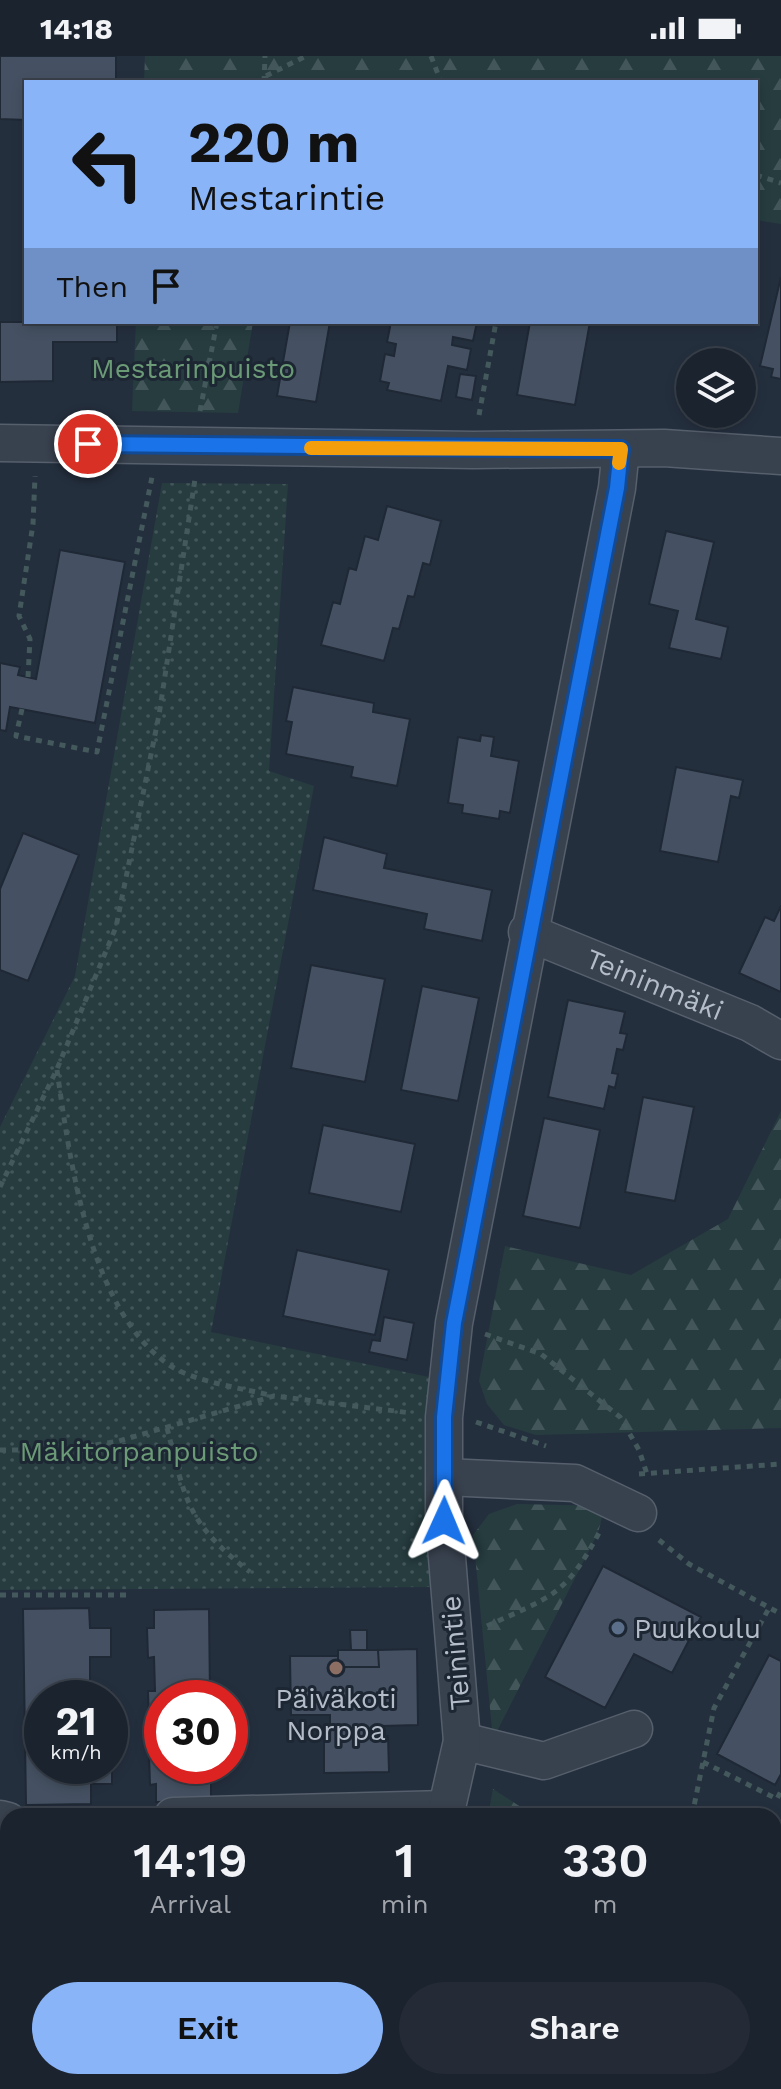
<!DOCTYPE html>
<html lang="en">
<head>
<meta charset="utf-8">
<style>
	:root { --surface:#1b232e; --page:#242b36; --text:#f1f3f6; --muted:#a0a4aa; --line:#39404a; --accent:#8ab4f8 }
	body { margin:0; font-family:"Work Sans",sans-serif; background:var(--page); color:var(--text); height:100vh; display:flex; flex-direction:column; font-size:30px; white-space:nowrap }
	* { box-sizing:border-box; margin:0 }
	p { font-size:26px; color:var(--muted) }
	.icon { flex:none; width:44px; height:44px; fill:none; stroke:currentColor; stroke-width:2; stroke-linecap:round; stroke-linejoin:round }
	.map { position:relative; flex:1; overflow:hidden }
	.drawer { position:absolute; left:0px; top:1752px; width:782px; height:282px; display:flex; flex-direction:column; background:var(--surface); border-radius:24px 24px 0 0; box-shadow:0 4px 12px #0003,0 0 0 2px var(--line) }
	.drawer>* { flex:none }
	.banner { position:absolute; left:24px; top:24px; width:734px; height:244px; border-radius:0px; box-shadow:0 4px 12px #0003,0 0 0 2px var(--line); background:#8ab4f8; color:#111; overflow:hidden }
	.fabs { position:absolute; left:676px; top:292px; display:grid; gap:16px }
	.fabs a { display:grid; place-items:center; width:80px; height:80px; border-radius:50%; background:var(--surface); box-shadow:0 4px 12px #0003,0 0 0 2px var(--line); font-size:40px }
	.speed { position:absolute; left:24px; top:1624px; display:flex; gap:16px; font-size:40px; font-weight:700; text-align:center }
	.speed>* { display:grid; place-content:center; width:104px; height:104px; border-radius:50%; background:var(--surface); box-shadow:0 4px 12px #0003,0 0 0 2px var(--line); line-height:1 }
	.speed small { font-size:20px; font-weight:400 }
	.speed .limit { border:12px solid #d22; background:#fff; color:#111 }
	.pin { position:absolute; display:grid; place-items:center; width:68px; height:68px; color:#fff; margin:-34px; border:4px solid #fff; border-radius:50%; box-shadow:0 2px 8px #0007 }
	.me { position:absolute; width:88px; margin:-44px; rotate:1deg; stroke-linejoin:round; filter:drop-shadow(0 0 6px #0008) }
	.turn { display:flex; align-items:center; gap:28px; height:168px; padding:0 32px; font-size:36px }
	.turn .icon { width:104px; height:104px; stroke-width:2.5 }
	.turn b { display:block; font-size:56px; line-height:68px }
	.then { display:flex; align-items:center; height:76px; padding:0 32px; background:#0003; gap:16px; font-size:30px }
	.eta { display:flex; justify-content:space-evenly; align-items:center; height:136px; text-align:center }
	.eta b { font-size:48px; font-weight:600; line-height:56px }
	.cta { display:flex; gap:16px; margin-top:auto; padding:16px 32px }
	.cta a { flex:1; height:92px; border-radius:48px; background:var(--accent); color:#111; font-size:32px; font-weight:600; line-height:92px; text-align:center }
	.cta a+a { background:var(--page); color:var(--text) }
	.status { display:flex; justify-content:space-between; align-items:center; height:56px; padding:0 40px; background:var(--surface); direction:ltr }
	.status svg { height:22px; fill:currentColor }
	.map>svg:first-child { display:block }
	.grass { fill:url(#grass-dots) }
	.forest { fill:url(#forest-firs) }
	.building { fill:#455162; stroke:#1f2835; stroke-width:2 }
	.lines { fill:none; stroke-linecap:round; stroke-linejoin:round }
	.minor-casing { stroke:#565f6c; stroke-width:39 }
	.path { stroke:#44595c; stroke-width:5; stroke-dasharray:6 6; stroke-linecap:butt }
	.minor { stroke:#38414e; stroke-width:36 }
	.route-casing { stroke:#114b97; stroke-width:20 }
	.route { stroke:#1a73e8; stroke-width:14 }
	.slow { stroke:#f59e0b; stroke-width:14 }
	.service-dot { fill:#5c6f8a; stroke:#1d2633; stroke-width:3 }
	.education-dot { fill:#8d6e63; stroke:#1d2633; stroke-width:3 }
	.labels { text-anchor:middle; stroke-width:6; stroke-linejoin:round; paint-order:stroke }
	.park-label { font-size:28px; fill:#6b9a76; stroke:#1d2633 }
	.street-label { font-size:28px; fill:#b4bcc9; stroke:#1d2633 }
	.poi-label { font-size:28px; fill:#b4bcc9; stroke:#1d2633; text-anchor:start }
</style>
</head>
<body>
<div class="status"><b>14:18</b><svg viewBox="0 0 49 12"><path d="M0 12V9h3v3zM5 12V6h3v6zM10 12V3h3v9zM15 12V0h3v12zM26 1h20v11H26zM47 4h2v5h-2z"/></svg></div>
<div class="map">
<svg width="781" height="2033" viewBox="0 0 781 2033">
	<defs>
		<pattern id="grass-dots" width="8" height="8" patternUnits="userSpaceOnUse" patternTransform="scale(2)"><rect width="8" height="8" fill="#263c3f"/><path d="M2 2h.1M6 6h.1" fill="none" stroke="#435659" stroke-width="1.8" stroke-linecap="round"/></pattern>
		<pattern id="forest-firs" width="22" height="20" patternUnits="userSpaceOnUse" patternTransform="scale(2)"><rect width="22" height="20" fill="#263c3f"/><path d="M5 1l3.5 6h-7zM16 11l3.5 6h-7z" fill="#435659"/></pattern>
	</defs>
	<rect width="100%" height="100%" fill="#242f3e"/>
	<path class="grass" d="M162,427L288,428L269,715L314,730L211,1276L429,1321L431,1531L0,1534V1071L75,920Z"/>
	<path class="forest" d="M145,0H781V168L756,164V26H144Z
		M136,266H253L238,357L132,355Z
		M781,1055V1372L536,1379L504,1369L487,1348L479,1325L505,1190L631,1219L728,1163Z
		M517,1448L605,1450L598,1477L493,1683L473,1479L489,1458Z
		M493,1733L535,1760H488Z
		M774,1947L781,1948V2033H741L738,2026H774Z
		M580,2026H675L660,2033H579Z"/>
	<path class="building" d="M0,0H116V24L26,26V64L0,63Z
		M781,221V323L771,321L773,313L760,310Z
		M0,266H117V286H53V325L0,326Z
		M290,266H330L316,346L277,340Z
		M391,266H477L473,285L453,281L452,289L471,293L467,314L448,310L441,345L387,334L389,327L380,325L385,298L394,300L396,288L387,286Z
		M530,266H590L575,349L517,339Z
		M460,318L476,320L472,344L456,341Z
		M387,450L441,465L430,509L423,507L414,541L408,540L399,573L393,572L384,605L321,589L333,546L340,548L349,512L356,514L365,480L378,484Z
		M666,475L714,486L696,563L728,571L721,603L669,592L678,555L649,548Z
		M60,494L125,506L95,667L10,651L6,675L0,674V607L20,611L18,619L36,623Z
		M293,631L374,647L373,656L410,663L397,730L351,721L353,711L286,698L292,666L286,665Z
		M481,679L494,681L491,700L519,705L510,757L500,755L499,763L462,757L463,749L448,747L458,681L480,685Z
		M676,711L743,724L739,742L731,740L718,806L660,795Z
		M23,777L79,799L28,925L0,914V833Z
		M324,781L387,798L384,812L492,834L482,885L424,873L427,858L313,834Z
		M781,850V936L739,917L765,861L774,865Z
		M311,909L385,923L365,1026L291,1012Z
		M422,930L479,942L458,1045L401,1034Z
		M568,944L625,956L620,977L627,978L623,994L617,993L612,1017L618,1018L615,1032L609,1030L604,1053L548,1041Z
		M643,1041L694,1051L675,1145L625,1136Z
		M544,1062L600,1074L580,1172L523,1160Z
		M323,1069L415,1088L401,1156L309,1137Z
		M297,1194L389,1214L375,1279L283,1260Z
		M384,1261L414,1267L407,1304L369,1296L372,1284L380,1285Z
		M603,1510L701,1561L672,1617L634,1598L605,1652L545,1621Z
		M89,1552L90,1572H111V1601H90V1636L111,1635V1664L110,1642H42V1710H110L112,1699V1728H91V1748L26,1749L23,1553Z
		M209,1553L210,1642H162V1710H211V1745L156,1746V1728L150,1729L149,1699L155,1698V1665H149L148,1635H155L154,1601L148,1602L147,1572H154V1554Z
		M350,1574H367V1594H351Z
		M417,1593L418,1669L382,1670V1680H388L389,1716L324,1717V1669H330V1659H291L290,1600H338V1611H379L378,1594Z
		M338,1594H378L379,1611H338Z
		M769,1599L781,1605V1718L775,1729L717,1698Z
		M774,1775L781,1778V1875L774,1872Z
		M0,1812L8,1814L4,1845L0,1844Z
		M48,2026H119L118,2033H46Z
		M206,2026H235L233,2033L205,2031Z
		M245,2026H324L332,2028L331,2033H243Z"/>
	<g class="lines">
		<g class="minor-casing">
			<g id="minor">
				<path d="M0,387L474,394L664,392L781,400"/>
				<path id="s1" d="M527,876L750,967L781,985"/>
				<path d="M445,1421L575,1427L638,1457"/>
				<path d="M462,1685L544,1705L634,1673"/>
				<path d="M173,1760L446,1753"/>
				<path d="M445,1760L462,1685L444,1465V1361L454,1267L617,432L621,393"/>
				<path d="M0,1763L8,1765"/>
				<path d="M701,2026L703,2033"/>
				<path d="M382,2033L384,2026"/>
			</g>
		</g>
		<path class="path" d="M431,0L441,26
			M266,20L306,0
			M264,26L265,0
			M756,119L781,127
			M200,355L217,266
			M479,359L496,266
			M28,621L30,583L19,560L33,468L35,420
			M22,653L16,680L97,696L152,421
			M57,1014C70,1105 90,1261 174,1312C198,1326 245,1333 274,1340
			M0,1131L57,1013L116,871L159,659L195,423
			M485,1278L541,1298L620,1361L639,1394L647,1418
			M476,1366L546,1390
			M167,1372C186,1446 187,1467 250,1516
			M0,1394H66L119,1385L274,1340L411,1357
			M639,1418L781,1408
			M659,1484L689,1508L781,1558
			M0,1539H126
			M487,1570C552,1540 565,1541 600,1475
			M703,1706L777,1743L781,1735
			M692,1760L714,1652L768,1554
			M648,2026L649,2033"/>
		<use href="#minor" class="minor"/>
	</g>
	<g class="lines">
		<g class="route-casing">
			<path id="route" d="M88,388L621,393L617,432L454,1267L444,1361V1465"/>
		</g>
		<use href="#route" class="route"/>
		<path class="slow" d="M311,392L621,393L619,407"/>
	</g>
	<circle class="service-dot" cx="618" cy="1572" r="8"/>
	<circle class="education-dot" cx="336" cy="1612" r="8"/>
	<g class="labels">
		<g class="park-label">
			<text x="193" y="322">Mestarinpuisto</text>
			<text x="139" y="1405">Mäkitorpanpuisto</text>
		</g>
		<g class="street-label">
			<text dy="10" stroke="none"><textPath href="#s1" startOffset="138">Teininmäki</textPath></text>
			<text transform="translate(455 1597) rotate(-95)" y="10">Teinintie</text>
		</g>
		<g class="poi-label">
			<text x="634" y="1582">Puukoulu</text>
			<text x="336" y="1652" text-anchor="middle">Päiväkoti<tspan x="336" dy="32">Norppa</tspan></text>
		</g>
	</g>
</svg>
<div class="fabs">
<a><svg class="icon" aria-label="layers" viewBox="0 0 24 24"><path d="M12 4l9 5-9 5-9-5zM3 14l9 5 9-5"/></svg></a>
</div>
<div class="speed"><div>21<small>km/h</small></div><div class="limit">30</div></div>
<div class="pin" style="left:88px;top:388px;background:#d93025"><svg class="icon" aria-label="arrive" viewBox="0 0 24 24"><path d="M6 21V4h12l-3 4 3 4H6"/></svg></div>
<svg class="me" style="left:444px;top:1465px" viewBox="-20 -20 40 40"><path d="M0-17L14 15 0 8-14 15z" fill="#1a73e8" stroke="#fff" stroke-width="4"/></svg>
<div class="banner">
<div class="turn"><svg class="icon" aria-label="left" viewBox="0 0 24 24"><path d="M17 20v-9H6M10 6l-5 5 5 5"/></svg><div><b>220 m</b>Mestarintie</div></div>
<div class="then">Then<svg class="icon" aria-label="arrive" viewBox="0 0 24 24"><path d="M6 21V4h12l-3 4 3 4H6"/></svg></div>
</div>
<section class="drawer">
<div class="eta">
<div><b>14:19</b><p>Arrival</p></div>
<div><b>1</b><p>min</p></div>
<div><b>330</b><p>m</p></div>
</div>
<div class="cta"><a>Exit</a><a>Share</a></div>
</section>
</div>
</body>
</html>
